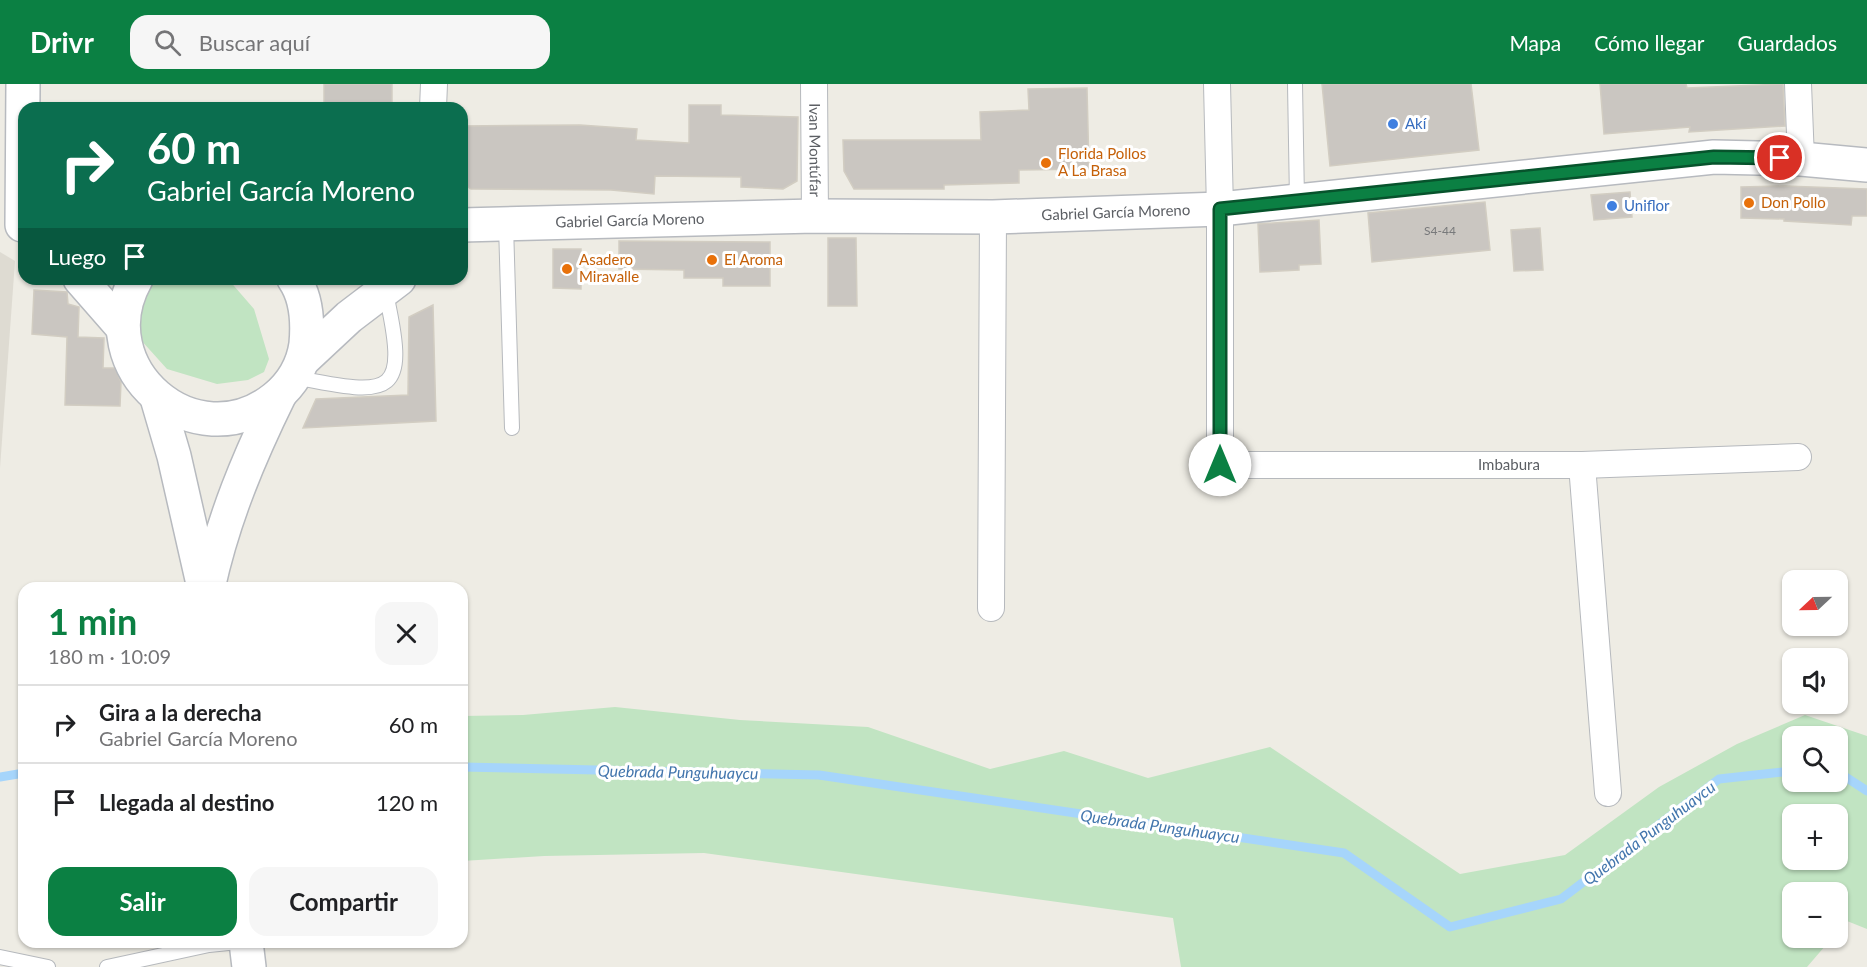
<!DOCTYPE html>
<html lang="es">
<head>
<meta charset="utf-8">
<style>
	:root { --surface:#fff; --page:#f6f6f6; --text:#202124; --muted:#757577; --line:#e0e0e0; --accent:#0b8043 }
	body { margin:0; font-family:Lato,sans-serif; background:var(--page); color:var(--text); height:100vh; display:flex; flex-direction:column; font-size:22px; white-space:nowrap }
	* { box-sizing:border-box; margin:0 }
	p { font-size:20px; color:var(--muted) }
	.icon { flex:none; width:33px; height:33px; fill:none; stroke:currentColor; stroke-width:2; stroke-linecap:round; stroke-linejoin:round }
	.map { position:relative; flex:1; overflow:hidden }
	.drawer { position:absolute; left:18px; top:498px; width:450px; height:366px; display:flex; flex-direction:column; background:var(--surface); border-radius:18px; box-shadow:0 2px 4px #0004 }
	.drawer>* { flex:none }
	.banner { position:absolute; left:18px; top:18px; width:450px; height:183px; border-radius:18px; box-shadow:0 2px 4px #0004; background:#0b6e4f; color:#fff; overflow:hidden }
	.needle { width:39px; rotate:248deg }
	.controls { position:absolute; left:1782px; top:486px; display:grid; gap:12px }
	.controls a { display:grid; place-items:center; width:66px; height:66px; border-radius:12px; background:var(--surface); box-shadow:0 2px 4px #0004; font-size:30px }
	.pin { position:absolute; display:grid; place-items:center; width:51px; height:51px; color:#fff; margin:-26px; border:3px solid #fff; border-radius:50%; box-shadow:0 2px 6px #0007 }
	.me { position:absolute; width:66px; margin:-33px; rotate:0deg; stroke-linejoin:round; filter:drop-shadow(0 0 4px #0008) }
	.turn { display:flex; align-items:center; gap:21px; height:126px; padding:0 30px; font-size:27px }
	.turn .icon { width:78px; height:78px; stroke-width:2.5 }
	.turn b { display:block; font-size:42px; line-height:51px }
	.then { display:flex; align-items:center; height:57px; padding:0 30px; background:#0003; gap:12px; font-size:22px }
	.round { display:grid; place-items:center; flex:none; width:63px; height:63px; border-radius:18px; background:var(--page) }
	.overview { display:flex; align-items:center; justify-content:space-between; height:102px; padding:0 30px }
	h1 { font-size:36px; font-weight:700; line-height:45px; color:var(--accent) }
	.button { display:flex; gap:12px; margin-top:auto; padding:12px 30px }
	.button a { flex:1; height:69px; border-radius:18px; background:var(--accent); color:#fff; font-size:24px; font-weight:700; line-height:69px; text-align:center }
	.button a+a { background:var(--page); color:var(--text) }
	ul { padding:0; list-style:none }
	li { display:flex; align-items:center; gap:18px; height:78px; padding:0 30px; border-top:2px solid var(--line) }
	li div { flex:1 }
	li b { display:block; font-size:22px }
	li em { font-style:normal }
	header { display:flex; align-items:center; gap:36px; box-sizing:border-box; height:84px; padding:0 30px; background:var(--accent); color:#fff }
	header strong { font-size:28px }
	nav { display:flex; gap:33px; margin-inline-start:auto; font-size:21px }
	.search { width:420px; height:54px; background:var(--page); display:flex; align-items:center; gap:15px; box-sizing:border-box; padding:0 21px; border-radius:18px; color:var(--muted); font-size:22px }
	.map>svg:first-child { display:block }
	.education { fill:#dedbd2 }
	.green { fill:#c1e4c2; fill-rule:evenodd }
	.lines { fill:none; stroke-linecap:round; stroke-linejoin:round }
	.stream { stroke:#a6d5fb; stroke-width:9 }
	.building { fill:#cac6c1; stroke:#d2cdc2; stroke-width:1.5 }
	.lane-casing { stroke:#b6b9bd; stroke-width:16 }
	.street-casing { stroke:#b6b9bd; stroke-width:28 }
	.secondary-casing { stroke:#b7babf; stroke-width:36 }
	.lane { stroke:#fff; stroke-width:14 }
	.street { stroke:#fff; stroke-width:26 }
	.secondary { stroke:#fff; stroke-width:33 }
	.route-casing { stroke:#07532c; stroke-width:15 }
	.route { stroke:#0b8043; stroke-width:10 }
	.shop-dot { fill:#3f7fe0; stroke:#fff; stroke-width:2 }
	.food-dot { fill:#e8710a; stroke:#fff; stroke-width:2 }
	.labels { text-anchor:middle; stroke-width:6; stroke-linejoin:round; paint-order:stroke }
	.number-label { font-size:12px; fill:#78797b }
	.shop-label { font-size:15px; fill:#366cbe; stroke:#fff; text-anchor:start }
	.street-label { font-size:15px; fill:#5c5f64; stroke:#fff }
	.food-label { font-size:15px; fill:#c56008; stroke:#fff; text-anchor:start }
	.water-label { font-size:16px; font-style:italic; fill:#4376ad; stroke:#fff }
</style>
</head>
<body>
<header>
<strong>Drivr</strong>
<div class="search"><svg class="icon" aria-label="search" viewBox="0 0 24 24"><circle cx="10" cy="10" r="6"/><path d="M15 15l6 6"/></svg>Buscar aquí</div>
<nav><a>Mapa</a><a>Cómo llegar</a><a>Guardados</a></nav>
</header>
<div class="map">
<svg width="1867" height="883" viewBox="0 0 1867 883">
	<rect width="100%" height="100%" fill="#eeece4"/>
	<path class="education" d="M0,168L15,177L0,384Z"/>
	<path class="green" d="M135,195H228L254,225L269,275L264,288L248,296L217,300L167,285L131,245Z
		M615,623L740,636L868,643L990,685L1064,667L1148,694L1270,663L1460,790L1565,771L1659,703L1737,660L1805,631L1867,652V845L1847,837L1838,848V808H1792V854H1832L1807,883H1181L1173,834L704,769L544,772L462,777V632L523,631ZM1792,652H1838V698H1792ZM1792,730H1838V776H1792Z"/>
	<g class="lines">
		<path class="stream" d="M462,683L819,691L1344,769L1450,843L1561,815L1719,695L1792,687
			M1838,688L1867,707
			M0,693L24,689"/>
	</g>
	<path class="building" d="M324,0H392V24H324Z
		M1322,0H1471L1479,66L1330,82Z
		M1600,0H1686L1687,4L1783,0L1785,42L1689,48L1690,43L1604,50Z
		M1087,4L1089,85L1019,86V99L944,101V105H854L844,87L843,56H981L980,28L1029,26L1028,5Z
		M689,21H721V31L798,33L797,97L783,105L741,103V93L655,92L654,110L611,106L471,105L462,99V42L580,41L637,45L636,56L689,59Z
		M1785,102L1867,105V132H1852L1851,141L1784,137V135L1741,134V103Z
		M1630,108L1632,133L1594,136L1591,111Z
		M1485,118L1490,166L1372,178L1368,129Z
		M1319,136L1321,180L1299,181V186L1260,188L1258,140Z
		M1540,144L1543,186L1514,187L1511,146Z
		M828,154H856L857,222H828Z
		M619,157L770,158V202H723V194H684V186L619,185Z
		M553,165H581V205L553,204Z
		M34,206L67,208L68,220L79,223L78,253L104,254L103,284H115L121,298L120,322L65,321L67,253L32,250Z
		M433,221L436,337L303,344L316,315L408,311L409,233Z"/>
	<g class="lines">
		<g class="lane-casing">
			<path id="lane" d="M1295,0L1297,116
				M506,141L512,344
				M294,293C396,314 409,312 385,205
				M0,873L48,883
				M107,883L209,861L238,858"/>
		</g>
		<g class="street-casing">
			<g id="street">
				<path id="s1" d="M814,0L815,132"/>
				<path id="s2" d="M1217,0L1220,125V381H1582L1798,373"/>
				<path d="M1798,0L1801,75"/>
				<path d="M433,24L434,0"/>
				<path d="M1582,381L1608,709"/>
				<path d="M991,524L993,133"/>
			</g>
		</g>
		<g class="secondary-casing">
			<g id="secondary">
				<path d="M22,141L23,0"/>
				<path id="s3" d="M462,141L815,132L993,133L1220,125L1714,73L1801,75L1867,81"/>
				<path d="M80,195L122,243"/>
				<path d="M136,195C86,284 195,378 275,314C292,300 303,281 306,260C308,238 307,214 294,195"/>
				<path d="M304,275L349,233L399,195"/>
				<path d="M157,314L174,372L204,504"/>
				<path d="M208,504C223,435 249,373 280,310"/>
				<path d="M246,858L249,883"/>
			</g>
		</g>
		<use href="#lane" class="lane"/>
		<use href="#street" class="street"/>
		<use href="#secondary" class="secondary"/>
	</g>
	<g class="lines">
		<g class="route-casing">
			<path id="route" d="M1220,381V125L1714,73L1780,74"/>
		</g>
		<use href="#route" class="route"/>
	</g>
	<g class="shop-dot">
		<circle cx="1393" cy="40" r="6"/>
		<circle cx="1612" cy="122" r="6"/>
	</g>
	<g class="food-dot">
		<circle cx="1046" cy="79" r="6"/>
		<circle cx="1749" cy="119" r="6"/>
		<circle cx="712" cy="176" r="6"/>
		<circle cx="567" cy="185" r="6"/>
	</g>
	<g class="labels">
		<g class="number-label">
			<text x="1440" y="151">S4-44</text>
		</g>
		<g class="shop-label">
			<text x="1405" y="45">Akí</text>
			<text x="1624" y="127">Uniflor</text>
		</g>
		<g class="street-label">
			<text dy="5" stroke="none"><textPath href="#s1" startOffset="66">Ivan Montúfar</textPath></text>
			<text dy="5" stroke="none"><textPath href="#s3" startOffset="654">Gabriel García Moreno</textPath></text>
			<text dy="5" stroke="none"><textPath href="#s3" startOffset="168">Gabriel García Moreno</textPath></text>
			<text dy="5" stroke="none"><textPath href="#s2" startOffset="670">Imbabura</textPath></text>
		</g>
		<g class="food-label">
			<text x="1058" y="75">Florida Pollos<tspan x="1058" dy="17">A La Brasa</tspan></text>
			<text x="1761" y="124">Don Pollo</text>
			<text x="579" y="181">Asadero<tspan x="579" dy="17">Miravalle</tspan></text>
			<text x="724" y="181">El Aroma</text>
		</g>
		<g class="water-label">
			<text transform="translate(678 688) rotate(1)" y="6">Quebrada Punguhuaycu</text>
			<text transform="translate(1160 742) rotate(8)" y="6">Quebrada Punguhuaycu</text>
			<text transform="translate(1649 749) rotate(-37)" y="6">Quebrada Punguhuaycu</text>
		</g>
	</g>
</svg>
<div class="controls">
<a><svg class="needle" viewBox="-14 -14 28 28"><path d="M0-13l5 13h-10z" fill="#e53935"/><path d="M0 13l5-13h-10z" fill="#757577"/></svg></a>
<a><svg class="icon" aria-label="sound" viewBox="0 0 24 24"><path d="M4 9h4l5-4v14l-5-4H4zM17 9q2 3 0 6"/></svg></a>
<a><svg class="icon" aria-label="search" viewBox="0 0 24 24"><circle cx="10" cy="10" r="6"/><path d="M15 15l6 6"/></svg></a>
<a>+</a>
<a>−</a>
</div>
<div class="pin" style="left:1780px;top:74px;background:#d93025"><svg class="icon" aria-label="arrive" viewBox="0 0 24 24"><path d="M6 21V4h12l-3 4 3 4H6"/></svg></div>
<svg class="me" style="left:1220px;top:381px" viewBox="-20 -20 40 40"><circle r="19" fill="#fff"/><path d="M0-13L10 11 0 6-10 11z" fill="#0b8043"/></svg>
<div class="banner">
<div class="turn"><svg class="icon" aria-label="right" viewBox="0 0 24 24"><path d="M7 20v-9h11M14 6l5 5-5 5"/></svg><div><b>60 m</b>Gabriel García Moreno</div></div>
<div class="then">Luego<svg class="icon" aria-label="arrive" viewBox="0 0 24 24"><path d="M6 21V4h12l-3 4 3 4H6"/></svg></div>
</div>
<section class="drawer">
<div class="overview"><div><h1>1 min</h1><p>180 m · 10:09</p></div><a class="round"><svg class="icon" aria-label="close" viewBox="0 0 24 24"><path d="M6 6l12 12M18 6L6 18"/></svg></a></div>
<ul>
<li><svg class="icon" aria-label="right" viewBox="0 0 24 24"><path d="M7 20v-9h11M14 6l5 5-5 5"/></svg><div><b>Gira a la derecha</b><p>Gabriel García Moreno</p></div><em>60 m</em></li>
<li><svg class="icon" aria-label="arrive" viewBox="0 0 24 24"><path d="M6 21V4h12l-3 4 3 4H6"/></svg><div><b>Llegada al destino</b></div><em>120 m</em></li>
</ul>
<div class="button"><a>Salir</a><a>Compartir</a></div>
</section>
</div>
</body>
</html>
